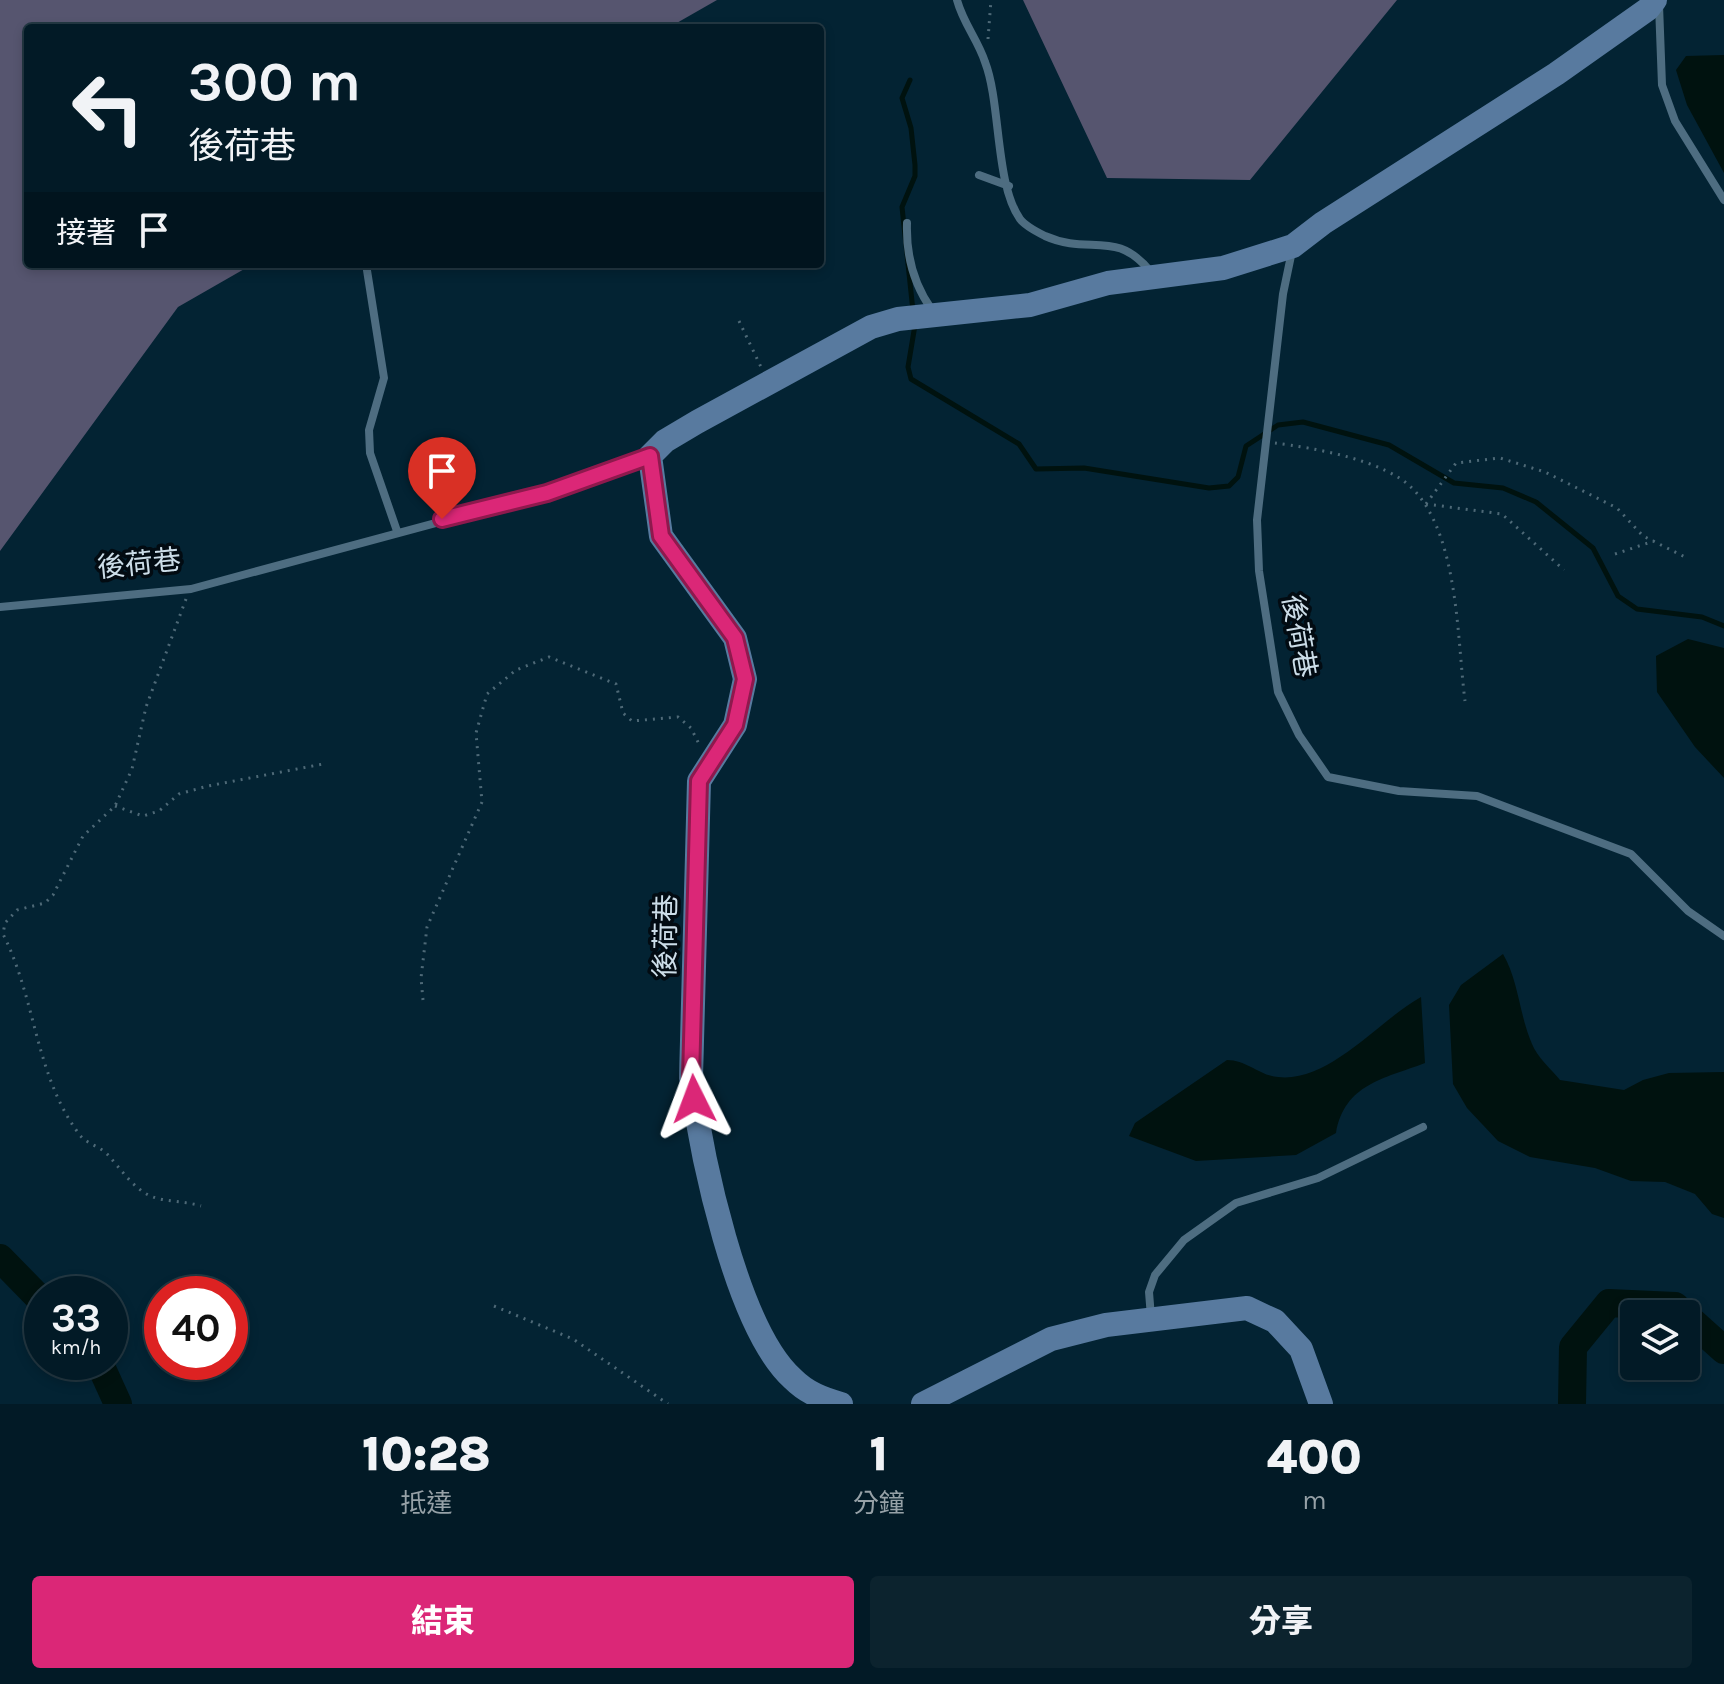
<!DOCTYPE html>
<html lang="zh-TW">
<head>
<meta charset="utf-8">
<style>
	:root { --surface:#021a26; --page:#0c232e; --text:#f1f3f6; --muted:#96a1a7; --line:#233843; --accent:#db2777 }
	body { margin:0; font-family:Karla,"Noto Sans TC",sans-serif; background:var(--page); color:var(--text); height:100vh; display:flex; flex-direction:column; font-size:30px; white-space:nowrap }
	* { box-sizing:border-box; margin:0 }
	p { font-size:26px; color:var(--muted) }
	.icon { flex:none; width:44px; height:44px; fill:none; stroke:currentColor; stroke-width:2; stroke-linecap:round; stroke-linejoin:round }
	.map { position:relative; height:1404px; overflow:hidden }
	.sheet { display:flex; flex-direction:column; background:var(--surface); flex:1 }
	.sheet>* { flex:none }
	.banner { position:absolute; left:24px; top:24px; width:800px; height:244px; border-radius:8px; box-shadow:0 4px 12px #0003,0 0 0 2px var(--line); background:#021a26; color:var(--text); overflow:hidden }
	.fabs { position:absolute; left:1620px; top:1300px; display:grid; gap:16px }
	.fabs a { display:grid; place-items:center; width:80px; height:80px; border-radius:8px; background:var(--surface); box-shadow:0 4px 12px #0003,0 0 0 2px var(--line); font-size:40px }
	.speed { position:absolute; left:24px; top:1276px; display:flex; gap:16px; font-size:40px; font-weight:700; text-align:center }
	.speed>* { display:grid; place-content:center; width:104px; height:104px; border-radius:50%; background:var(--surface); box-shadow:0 4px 12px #0003,0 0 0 2px var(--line); line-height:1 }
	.speed small { font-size:20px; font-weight:400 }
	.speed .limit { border:12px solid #d22; background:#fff; color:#111 }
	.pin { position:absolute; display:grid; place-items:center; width:68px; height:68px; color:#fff; margin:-82px -34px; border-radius:50% 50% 50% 0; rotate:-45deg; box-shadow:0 0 8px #0007 }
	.pin .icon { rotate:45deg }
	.me { position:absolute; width:88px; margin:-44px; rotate:357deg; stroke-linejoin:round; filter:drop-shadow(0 0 6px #0008) }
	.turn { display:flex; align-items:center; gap:28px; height:168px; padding:0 32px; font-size:36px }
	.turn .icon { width:104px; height:104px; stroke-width:2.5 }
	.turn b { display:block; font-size:56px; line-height:68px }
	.then { display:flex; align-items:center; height:76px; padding:0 32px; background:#0003; gap:16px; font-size:30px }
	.eta { display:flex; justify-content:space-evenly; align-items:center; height:136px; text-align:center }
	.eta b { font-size:48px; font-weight:800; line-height:56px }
	.cta { display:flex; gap:16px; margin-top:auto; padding:16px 32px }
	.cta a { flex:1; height:92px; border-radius:8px; background:var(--accent); color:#fff; font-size:32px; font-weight:800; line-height:92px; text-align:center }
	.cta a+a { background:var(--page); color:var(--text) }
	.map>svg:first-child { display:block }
	.forest { fill:#56556f }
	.water { fill:#00120f }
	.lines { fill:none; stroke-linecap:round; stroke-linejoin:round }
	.stream { stroke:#00120f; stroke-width:5 }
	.river { stroke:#00120f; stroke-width:28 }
	.path { stroke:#4e6977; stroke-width:3; stroke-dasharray:2 6; stroke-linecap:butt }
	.lane { stroke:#4e6d81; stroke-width:8 }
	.secondary { stroke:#587a9f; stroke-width:24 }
	.route-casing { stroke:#8e194d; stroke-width:20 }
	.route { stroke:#db2777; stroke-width:14 }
	.labels { text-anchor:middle; stroke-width:7; stroke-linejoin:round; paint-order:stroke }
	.street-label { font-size:28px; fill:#ccdde8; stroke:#020b12 }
</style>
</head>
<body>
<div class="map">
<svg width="1724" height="1404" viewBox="0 0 1724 1404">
	<rect width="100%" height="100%" fill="#032333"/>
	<path class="forest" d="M0,0H717L668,28H28V264H253L178,307L0,551Z
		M1023,0H1397L1250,180L1107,178Z"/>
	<path class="water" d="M1724,55V173L1687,105L1676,70L1686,56Z
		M1688,639L1724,648V778L1695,747L1657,692L1656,656Z
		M1503,954C1519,982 1519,1014 1532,1044C1537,1057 1551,1069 1560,1080L1624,1090L1643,1080L1669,1073L1724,1072V1218L1712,1214L1695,1194L1665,1182L1631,1181L1595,1168L1530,1157L1498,1141L1467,1108L1453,1084L1449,1005L1461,985Z
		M1421,997L1425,1063C1383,1079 1345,1084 1336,1133L1296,1155L1196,1161L1129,1136L1135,1123L1227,1060C1247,1060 1260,1076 1278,1077C1329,1083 1378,1021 1421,997Z"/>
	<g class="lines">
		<path class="stream" d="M910,80L902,98L911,128L915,165V176L902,207L913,311
			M915,325L908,367L911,379L1019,444L1036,469L1084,468L1209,488L1229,486L1238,477L1246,446L1278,425L1303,422L1389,445L1454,483L1503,488L1536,502L1593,548L1618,596L1637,609L1702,617L1724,626"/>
		<path class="river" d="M0,1258L42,1301
			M1686,1316L1724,1350
			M99,1362L118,1404
			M1572,1404L1573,1347L1609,1303L1675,1306L1683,1314"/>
		<path class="path" d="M988,39L991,0
			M739,321L761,367
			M1275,443C1314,448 1385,460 1413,489C1459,537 1457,639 1465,701
			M1426,504L1456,463L1500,458L1545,472L1617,508L1643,536L1687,558
			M1426,504L1502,514L1564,570
			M1615,554L1654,541
			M186,599L146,707L132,769L115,806L83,836L53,895L45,903L17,910L5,923L3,934C36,999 35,1075 79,1134C86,1144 100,1146 108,1155C121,1169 134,1190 153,1197C167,1202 185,1201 201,1206
			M115,806L143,816L159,811L179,794L208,786L323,764
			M423,1000L421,978L427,927L482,802L476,733L487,694L516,670L549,657L616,684L623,713L632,721L678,717L691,728L699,744
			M494,1306L573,1339L668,1404"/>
		<path class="lane" d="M957,0C963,23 978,40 985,62C1001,103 995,184 1020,219C1025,226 1037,232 1045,236C1090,256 1115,228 1151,272
			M1659,5L1662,85L1675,121L1724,200
			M979,175L1009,186
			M907,223C906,254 914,285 932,310
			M1292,251L1283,294L1257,520L1259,571L1278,692L1299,735L1328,777L1399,791L1477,796L1631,854L1688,911L1724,936
			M366,264L384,378L369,430L370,453L397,531
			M0,607L191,589L547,493L646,458
			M1151,1317L1149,1292L1155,1275L1184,1240L1236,1203L1318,1178L1423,1127"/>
		<path class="secondary" d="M841,1404C823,1399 807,1393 793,1379C736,1328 701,1153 691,1078L699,781L735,725L745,679L735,638L661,536L650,456L665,441L697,422L871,327L898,319L1030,305L1108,283L1223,268L1293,246L1323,223L1556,74L1648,9L1655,0
			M923,1404L1051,1339L1106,1325L1247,1308L1275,1321L1301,1349L1321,1404"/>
	</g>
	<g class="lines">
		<g class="route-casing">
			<path id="route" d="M442,519L547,493L650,456L661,536L735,638L745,679L735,725L699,781L691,1078L694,1099"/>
		</g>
		<use href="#route" class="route"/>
	</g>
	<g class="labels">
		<g class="street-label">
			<text transform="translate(139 563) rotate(-6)" y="10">後荷巷</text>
			<text transform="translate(1300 636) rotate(80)" y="10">後荷巷</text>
			<text transform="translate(665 936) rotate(-89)" y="10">後荷巷</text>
		</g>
	</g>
</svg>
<div class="fabs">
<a><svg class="icon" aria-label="layers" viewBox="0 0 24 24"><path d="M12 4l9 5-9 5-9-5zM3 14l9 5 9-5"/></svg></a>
</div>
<div class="speed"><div>33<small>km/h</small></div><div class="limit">40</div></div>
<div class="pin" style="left:442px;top:519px;background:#d93025"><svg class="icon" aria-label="arrive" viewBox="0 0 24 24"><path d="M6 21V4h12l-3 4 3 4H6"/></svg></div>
<svg class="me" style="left:694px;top:1099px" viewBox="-20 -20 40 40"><path d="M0-17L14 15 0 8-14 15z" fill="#db2777" stroke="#fff" stroke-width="4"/></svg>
<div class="banner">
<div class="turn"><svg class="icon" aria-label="left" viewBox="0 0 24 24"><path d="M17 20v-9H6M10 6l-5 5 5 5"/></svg><div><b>300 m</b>後荷巷</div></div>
<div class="then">接著<svg class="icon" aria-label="arrive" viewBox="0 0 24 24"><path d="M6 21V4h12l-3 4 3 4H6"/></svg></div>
</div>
</div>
<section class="sheet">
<div class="eta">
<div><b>10:28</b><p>抵達</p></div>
<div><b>1</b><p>分鐘</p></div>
<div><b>400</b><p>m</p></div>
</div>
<div class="cta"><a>結束</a><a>分享</a></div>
</section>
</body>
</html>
